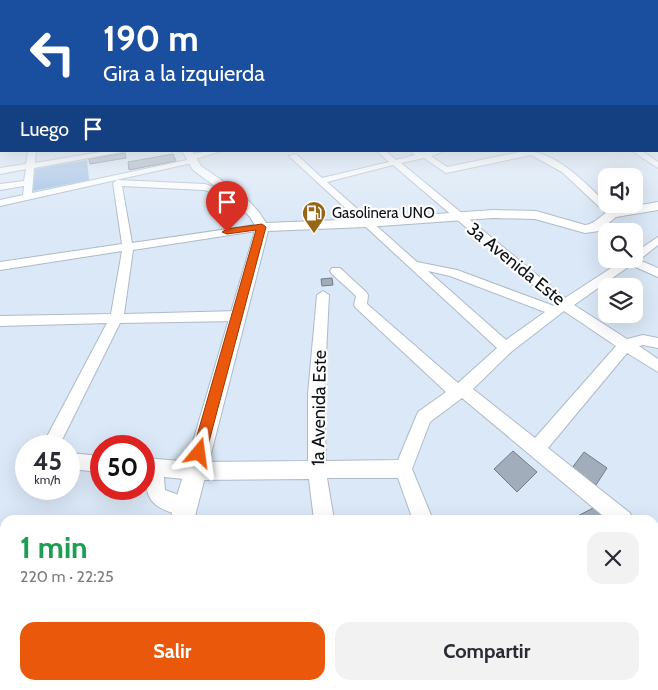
<!DOCTYPE html>
<html lang="es">
<head>
<meta charset="utf-8">
<style>
	:root { --surface:#fff; --page:#f2f2f3; --text:#2b2b33; --muted:#7c7c81; --accent:#ea580c }
	body { margin:0; font-family:Cabin,sans-serif; background:var(--page); color:var(--text); height:100vh; display:flex; flex-direction:column; font-size:19px; white-space:nowrap }
	* { box-sizing:border-box; margin:0 }
	p { font-size:16px; color:var(--muted) }
	.icon { flex:none; width:28px; height:28px; fill:none; stroke:currentColor; stroke-width:2; stroke-linecap:round; stroke-linejoin:round }
	.map { position:relative; flex:1; overflow:hidden }
	.details { position:absolute; left:0px; top:515px; width:659px; height:175px; display:flex; flex-direction:column; background:var(--surface); border-radius:15px 15px 0 0; box-shadow:0 5px 20px #0002 }
	.details>* { flex:none }
	.guide { position:absolute; left:0px; top:0px; width:659px; height:152px; box-shadow:0 5px 20px #0002; background:#1a4fa0; color:#fff; overflow:hidden }
	.tools { position:absolute; left:598px; top:168px; display:grid; gap:10px }
	.tools a { display:grid; place-items:center; width:45px; height:45px; border-radius:10px; background:var(--surface); box-shadow:0 5px 20px #0002; font-size:25px }
	.speed { position:absolute; left:15px; top:435px; display:flex; gap:10px; font-size:25px; font-weight:700; text-align:center }
	.speed>* { display:grid; place-content:center; width:65px; height:65px; border-radius:50%; background:var(--surface); box-shadow:0 5px 20px #0002; line-height:1 }
	.speed small { font-size:12px; font-weight:400 }
	.speed .limit { border:8px solid #d22; background:#fff; color:#111 }
	.pin { position:absolute; display:grid; place-items:center; width:42px; height:42px; color:#fff; margin:-51px -21px; border-radius:50% 50% 50% 0; rotate:-45deg; box-shadow:0 0 5px #0007 }
	.pin .icon { rotate:45deg }
	.me { position:absolute; width:55px; margin:-28px; rotate:16deg; stroke-linejoin:round; filter:drop-shadow(0 0 4px #0008) }
	.turn { display:flex; align-items:center; gap:18px; height:105px; padding:0 20px; font-size:22px }
	.turn .icon { width:65px; height:65px; stroke-width:2.5 }
	.turn b { display:block; font-size:35px; line-height:42px }
	.then { display:flex; align-items:center; height:48px; padding:0 20px; background:#0003; gap:10px; font-size:19px }
	.round { display:grid; place-items:center; flex:none; width:52px; height:52px; border-radius:15px; background:var(--page) }
	.head { display:flex; align-items:center; justify-content:space-between; height:85px; padding:0 20px }
	h1 { font-size:30px; font-weight:800; line-height:38px; color:#1e9e55 }
	.primary-button { display:flex; gap:10px; margin-top:auto; padding:10px 20px }
	.primary-button a { flex:1; height:58px; border-radius:15px; background:var(--accent); color:#fff; font-size:20px; font-weight:800; line-height:58px; text-align:center }
	.primary-button a+a { background:var(--page); color:var(--text) }
	.map>svg:first-child { display:block }
	.green { fill:#9cbce2 }
	.building { fill:#a2adbb; stroke:#717c89 }
	.lines { fill:none; stroke-linecap:round; stroke-linejoin:round }
	.minor-casing { stroke:#aebac8; stroke-width:2 }
	.major-casing { stroke:#aebac8; stroke-width:2 }
	.minor { fill:#fff; fill-rule:evenodd }
	.major { fill:#fff; fill-rule:evenodd }
	.route { fill:#ea580c; stroke:#983908 }
	.labels { text-anchor:middle; stroke-width:4.5; stroke-linejoin:round; paint-order:stroke }
	.far-poi-label { font-size:15px; fill:#0d1116; stroke:#fff; text-anchor:start }
	.street-label { font-size:18px; fill:#0d1116; stroke:#fff }
</style>
</head>
<body>
<div class="map">
<svg width="658" height="690" viewBox="0 0 658 690">
	<rect width="100%" height="100%" fill="#dbe8f7"/>
	<path class="green" d="M87,160L89,180L33,191L35,169Z"/>
	<path class="building" d="M125,153L126,158L90,164L89,159Z
		M173,154L176,161L129,170L128,162Z
		M332,278L333,285L322,286L321,279Z
		M513,451L537,472L517,492L494,469Z
		M584,452L607,468L596,485L572,468Z
		M597,506L608,520H570Z
		M516,685H541L543,690H498Z
		M548,685H573L575,690H550Z"/>
	<g class="lines">
		<g class="minor-casing">
			<path id="minor" d="M0,124H1V126H0Z
				M0,142H1V146H0Z
				M28,151H36L35,163L107,151H127L34,168L32,193L187,160V156L207,151H222L195,159L196,161L192,163L0,206V200L23,195L24,186L0,190V184L24,181L26,169L0,174V168L26,164Z
				M377,151H386L396,160L415,155L412,153L413,151H445L431,156L447,167L525,151C559,151 592,190 615,212V216H609L562,172L531,155L446,173L424,158L401,163L565,298L625,259H634V253L658,237V245L639,260L658,268V277L631,265L574,305L627,339L643,335L658,338V348L643,345L639,346L658,359V372L627,353L548,448L630,513L633,520H608L462,398L430,422L412,469L433,520H413L398,478H327L334,520H314L309,479L194,480L164,477L165,490L192,500L194,507L192,514C184,517 180,515 173,513C153,507 144,497 147,476L144,475V458L194,462L308,461V394L317,295L323,291L329,295L324,394L326,461L398,460L418,412L446,392L356,308L354,305L356,296L332,274L330,271L332,268H340L366,292L368,295L367,304L458,383L497,348L289,156L296,154L322,178L389,162ZM393,165L556,304L554,306L457,270L417,262L327,182ZM428,271L450,276L545,312L506,340ZM564,311L616,346L535,438L473,389L511,352Z
				M632,151H642L658,162V168Z
				M117,180L205,184L244,198L239,201L204,190L122,186L132,243L262,224L267,227L262,230L133,250L124,314L238,311L243,313L244,316L243,319L238,321L120,323L59,446H42L107,323L0,326V316L111,314L122,251L0,270V262L122,244L113,183Z
				M69,453L101,456V472L69,469Z
				M654,535L658,537V559L654,557Z
				M0,660L5,661V685L0,684Z
				M67,685H119L121,690H69Z
				M345,685H369L370,690H346Z
				M475,685H499L501,690H477Z"/>
		</g>
		<g class="major-casing">
			<path id="major" d="M182,151H192L201,166L243,195L259,212L266,223L366,219L493,210L536,211L585,225C596,224 602,213 612,210L658,202V210L616,217L599,231L585,233L535,219L493,218L366,227L268,231L194,520H170L256,227L250,217L235,201L193,170Z
				M128,685H158L157,690H127Z"/>
		</g>
		<use href="#minor" class="minor"/>
		<use href="#major" class="major"/>
	</g>
	<linearGradient id="sky" x2="0" y2="1"><stop stop-color="#77a9dc"/><stop offset="0.56" stop-color="#eff5fb"/><stop offset="1" stop-color="#eff5fb" stop-opacity="0"/></linearGradient>
	<rect width="658" height="220" fill="url(#sky)"/>
	<path class="route" d="M262,224L266,227L206,453L204,458L199,460L194,458L192,453L256,230L227,234L222,232L227,229Z"/>
	<defs>
		<g id="fuel-pin" transform="scale(1.25)"><path d="M0 17L-7.5 6A9.5 9.5 0 1 1 7.5 6Z" fill="#986619" stroke="#fff"/><path d="M-5.5-6h7V0h2V4h1.3V-2.5L3-4.5l.8-.8L6-3V5H2.5V1h-1V6h-7ZM-4.2-4.7v3.2H.2V-4.7Z" fill="#fff"/></g>
	</defs>
	<g fill-rule="evenodd">
		<use href="#fuel-pin" x="314" y="213"/>
	</g>
	<g class="labels">
		<g class="far-poi-label">
			<text x="332" y="218">Gasolinera UNO</text>
		</g>
		<g class="street-label">
			<text transform="translate(516 264) rotate(39)" y="6">3a Avenida Este</text>
			<text transform="translate(319 408) rotate(-89)" y="6">1a Avenida Este</text>
		</g>
	</g>
</svg>
<div class="tools">
<a><svg class="icon" aria-label="sound" viewBox="0 0 24 24"><path d="M4 9h4l5-4v14l-5-4H4zM17 9q2 3 0 6"/></svg></a>
<a><svg class="icon" aria-label="search" viewBox="0 0 24 24"><circle cx="10" cy="10" r="6"/><path d="M15 15l6 6"/></svg></a>
<a><svg class="icon" aria-label="layers" viewBox="0 0 24 24"><path d="M12 4l9 5-9 5-9-5zM3 14l9 5 9-5"/></svg></a>
</div>
<div class="speed"><div>45<small>km/h</small></div><div class="limit">50</div></div>
<div class="pin" style="left:227px;top:232px;background:#d93025"><svg class="icon" aria-label="arrive" viewBox="0 0 24 24"><path d="M6 21V4h12l-3 4 3 4H6"/></svg></div>
<svg class="me" style="left:199px;top:453px" viewBox="-20 -20 40 40"><path d="M0-17L14 15 0 8-14 15z" fill="#ea580c" stroke="#fff" stroke-width="4"/></svg>
<div class="guide">
<div class="turn"><svg class="icon" aria-label="left" viewBox="0 0 24 24"><path d="M17 20v-9H6M10 6l-5 5 5 5"/></svg><div><b>190 m</b>Gira a la izquierda</div></div>
<div class="then">Luego<svg class="icon" aria-label="arrive" viewBox="0 0 24 24"><path d="M6 21V4h12l-3 4 3 4H6"/></svg></div>
</div>
<section class="details">
<div class="head"><div><h1>1 min</h1><p>220 m · 22:25</p></div><a class="round"><svg class="icon" aria-label="close" viewBox="0 0 24 24"><path d="M6 6l12 12M18 6L6 18"/></svg></a></div>
<div class="primary-button"><a>Salir</a><a>Compartir</a></div>
</section>
</div>
</body>
</html>
